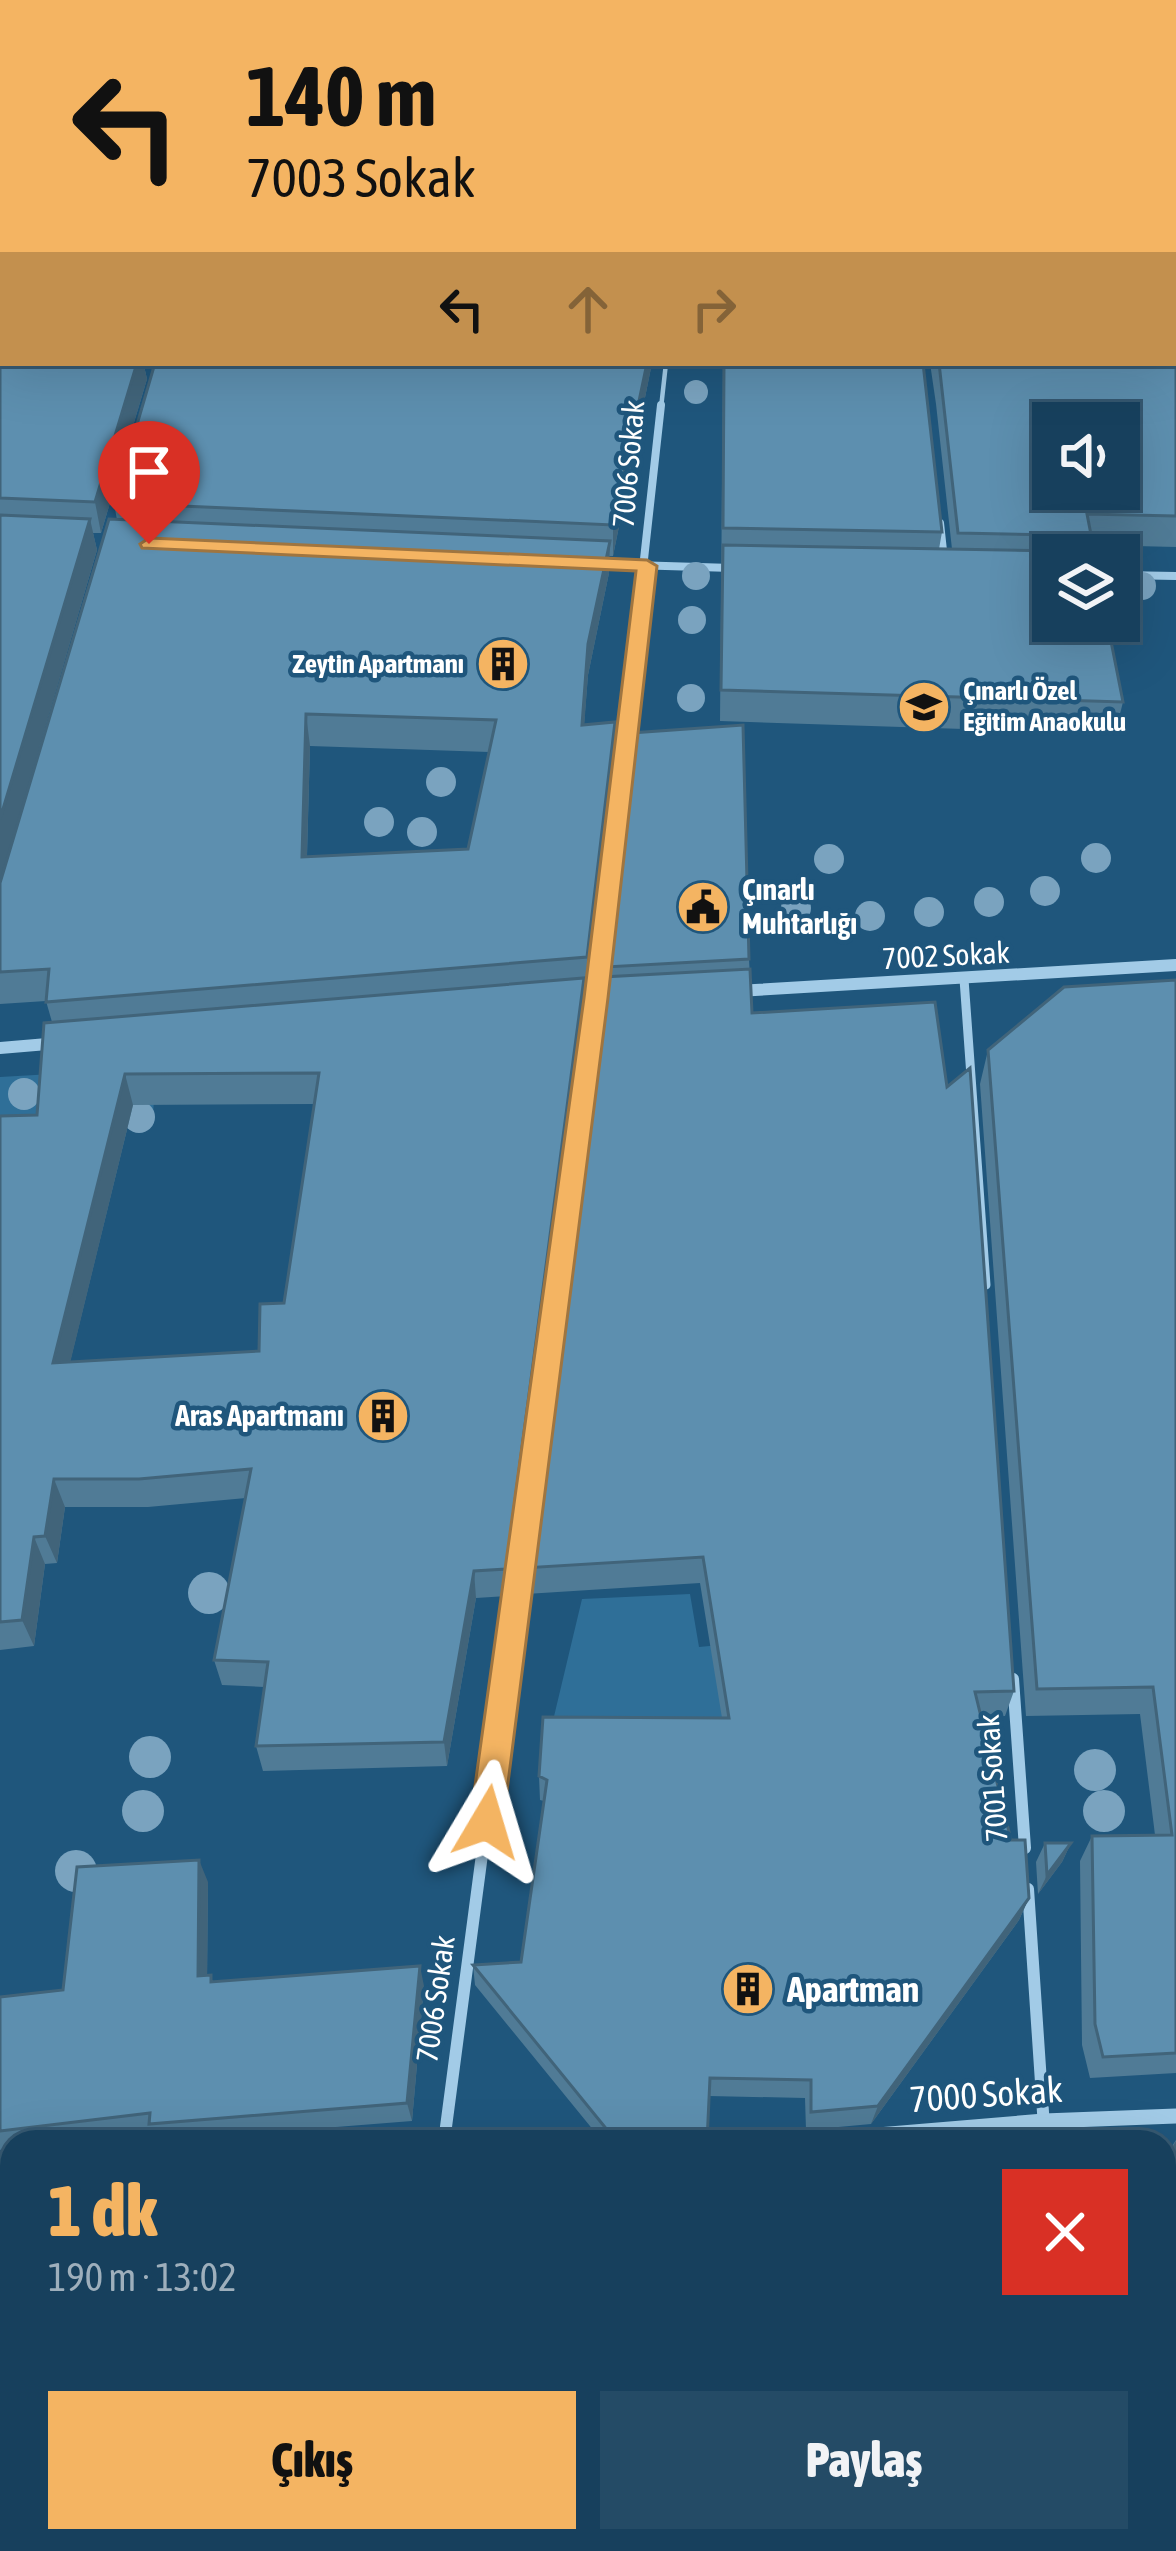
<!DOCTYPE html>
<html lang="tr">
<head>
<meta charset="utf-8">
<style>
	:root { --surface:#17405d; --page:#244b66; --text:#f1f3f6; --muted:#9eafbc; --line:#365972; --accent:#f4b462 }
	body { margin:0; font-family:"Asap Condensed",sans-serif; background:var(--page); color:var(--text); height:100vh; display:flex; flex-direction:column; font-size:45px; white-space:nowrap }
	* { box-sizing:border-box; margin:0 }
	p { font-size:39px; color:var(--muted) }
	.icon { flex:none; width:66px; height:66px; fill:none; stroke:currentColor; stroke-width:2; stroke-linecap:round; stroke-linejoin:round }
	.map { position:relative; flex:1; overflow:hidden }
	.side { position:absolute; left:0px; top:2130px; width:1176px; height:423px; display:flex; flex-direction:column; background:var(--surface); border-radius:36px 36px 0 0; box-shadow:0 12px 48px #0002,0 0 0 3px var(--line) }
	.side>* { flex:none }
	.top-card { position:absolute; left:0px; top:0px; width:1176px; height:366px; box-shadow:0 12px 48px #0002,0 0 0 3px var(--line); background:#f4b462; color:#111; overflow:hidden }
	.controls { position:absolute; left:1032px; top:402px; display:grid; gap:24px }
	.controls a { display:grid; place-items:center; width:108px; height:108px; border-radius:0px; background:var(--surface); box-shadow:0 12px 48px #0002,0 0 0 3px var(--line); font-size:60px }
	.pin { position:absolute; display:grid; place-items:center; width:102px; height:102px; color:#fff; margin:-123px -51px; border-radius:50% 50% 50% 0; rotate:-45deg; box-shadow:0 0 12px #0007 }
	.pin .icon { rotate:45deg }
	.me { position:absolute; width:132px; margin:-66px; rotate:7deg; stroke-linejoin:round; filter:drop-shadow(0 0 9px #0008) }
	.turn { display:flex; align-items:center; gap:42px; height:252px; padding:0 48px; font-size:54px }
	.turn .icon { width:156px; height:156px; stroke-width:2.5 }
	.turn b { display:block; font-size:84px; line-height:102px }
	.lanes { display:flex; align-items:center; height:114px; padding:0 48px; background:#0003; justify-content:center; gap:60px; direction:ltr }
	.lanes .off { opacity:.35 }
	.round { display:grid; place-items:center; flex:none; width:126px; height:126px; border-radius:0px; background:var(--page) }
	.summary { display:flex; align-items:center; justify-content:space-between; height:204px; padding:0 48px }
	h1 { font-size:72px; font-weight:800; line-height:90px; color:var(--accent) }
	.button { display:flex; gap:24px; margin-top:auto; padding:24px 48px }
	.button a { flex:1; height:138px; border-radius:0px; background:var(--accent); color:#111; font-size:48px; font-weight:800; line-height:138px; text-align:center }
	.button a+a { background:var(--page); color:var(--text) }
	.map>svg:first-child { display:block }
	.green { fill:#2f6f98 }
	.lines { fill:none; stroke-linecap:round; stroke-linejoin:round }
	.lane-far3 { stroke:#a2cbe7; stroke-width:4.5 }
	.lane-far2 { stroke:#a2cbe7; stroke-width:8 }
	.lane-far1 { stroke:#a2cbe7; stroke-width:9 }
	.lane { stroke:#a2cbe7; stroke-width:12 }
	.street-far1 { stroke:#a2cbe7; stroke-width:12 }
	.street { stroke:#a2cbe7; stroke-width:15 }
	.tree { fill:#7aa3bf }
	.wall { fill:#507b96; fill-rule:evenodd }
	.shaded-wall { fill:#41647a }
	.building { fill:#5d8faf; stroke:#41647a; stroke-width:3; fill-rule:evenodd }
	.route { fill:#f4b462; stroke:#9f7540; stroke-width:3 }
	.labels { text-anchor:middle; stroke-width:9; stroke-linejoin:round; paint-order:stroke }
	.far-poi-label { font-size:27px; font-weight:bold; fill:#fff; stroke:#1f567c; text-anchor:end }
	.street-label { font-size:30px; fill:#fff; stroke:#1f567c }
	.poi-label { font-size:30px; font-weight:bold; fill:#fff; stroke:#1f567c; text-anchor:start }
	.near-poi-label { font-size:36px; font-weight:bold; fill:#fff; stroke:#1f567c; text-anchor:start }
	.near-street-label { font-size:36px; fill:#fff; stroke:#1f567c }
</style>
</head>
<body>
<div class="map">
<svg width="1176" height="2551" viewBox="0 0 1176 2551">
	<rect width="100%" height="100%" fill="#1f567c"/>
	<path class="green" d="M156,1068L153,1115L0,1124V1077Z
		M690,1594L699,1647L845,1633L855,1718L551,1729L582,1599Z
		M1164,2402L1176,2403V2551H1129L1128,2541H1164Z"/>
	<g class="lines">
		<path class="lane-far3" d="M661,408L666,363"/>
		<path class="lane-far2" d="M940,523L944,560
			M599,564L732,568
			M1119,575L1176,576
			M602,940L661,405"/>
		<path class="lane-far1" d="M964,979L986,1285
			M511,1638L603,937"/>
		<path class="lane" d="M1013,1679L1025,1848
			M1028,1889L1045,2142
			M444,2142L511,1635
			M1065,2541V2551
			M397,2551L398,2541"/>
		<path class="street-far1" d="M737,991L1176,965
			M569,1000L615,997
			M0,1048L59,1043"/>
		<path class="street" d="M842,2138L1044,2121L1176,2116
			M0,2207L12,2206"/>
	</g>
	<g class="tree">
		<circle cx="696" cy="392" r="12"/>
		<circle cx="696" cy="576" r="14"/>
		<circle cx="1142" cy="586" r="14"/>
		<circle cx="692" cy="620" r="14"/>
		<circle cx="691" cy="698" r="14"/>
		<circle cx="441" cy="782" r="15"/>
		<circle cx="379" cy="822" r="15"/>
		<circle cx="422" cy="832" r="15"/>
		<circle cx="1096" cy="858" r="15"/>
		<circle cx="829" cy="859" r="15"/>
		<circle cx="1045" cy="891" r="15"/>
		<circle cx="989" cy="902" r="15"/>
		<circle cx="796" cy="908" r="15"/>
		<circle cx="929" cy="912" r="15"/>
		<circle cx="870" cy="916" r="15"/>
		<circle cx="24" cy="1094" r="16"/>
		<circle cx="139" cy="1117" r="16"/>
		<circle cx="209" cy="1593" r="21"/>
		<circle cx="150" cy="1757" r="21"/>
		<circle cx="1095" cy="1770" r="21"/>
		<circle cx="143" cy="1811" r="21"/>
		<circle cx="1104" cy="1811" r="21"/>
		<circle cx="76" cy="1871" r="21"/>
	</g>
	<path class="wall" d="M109,0H1176V547L1093,545L1123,702L1115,734L720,721L723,363H923L942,532L939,549H952L936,404L930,363H1173V3H111Z
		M0,95L3,363H152L144,366L147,379L101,533H93L97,550L0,882Z
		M652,363L613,556H609V573L588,675L584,724L614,754L587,988H584V1010L507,1596L476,1598L447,1766L263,1771L256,1746L264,1687L222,1685L214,1660L246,1498L148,1507H65L57,1563L45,1564L34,1646L0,1650V1116L37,1115L52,1022L46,1001L0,1004V883L117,520L114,503ZM310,746L489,752L468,849L307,857ZM314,1104L284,1303L259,1351L70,1362L133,1105Z
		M749,959L752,1013L1014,1691L1005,1716L981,1717L1011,1840L1029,1898L1019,1920L871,2124L806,2130L805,2098L709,2096L707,2142H603L475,1985L473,1965L521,1962L544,1801L540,1800L539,1776L722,1718L700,1583L526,1594L524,1568L606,967Z
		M1176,980V2073L1090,2078L1082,2045L1080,1861L1092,1836L1155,1835L1140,1714L1026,1716L980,1084L988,1050Z
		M1045,1843H1071L1062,1862L1038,1894L1036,1862Z
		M208,1882L207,1975L214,1982L424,1986L412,2121L160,2141L154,2131L64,2142H12V2148L0,2150V1997L63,1990Z
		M1176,2140V2388H1164V2158Z
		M812,2541H995L996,2551H812Z"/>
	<path class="shaded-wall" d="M3,351V363H152L144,366L147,379L101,533L95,502L0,383V352Z
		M647,363H652L613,556V525Z
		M90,519L97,550L0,882V819Z
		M610,541L609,573L588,675L582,756V725L588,644Z
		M306,714L310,746L306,889L302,857Z
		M615,722L614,754L587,988V957Z
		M584,978V1010L507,1596L506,1569Z
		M125,1074L133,1105L63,1392L53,1363Z
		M54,1479L65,1507L57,1563L45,1536Z
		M34,1537L45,1564L34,1646L22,1620Z
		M474,1571L476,1598L447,1766L444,1742Z
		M1071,1843L1062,1862L1038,1894L1047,1875Z
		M199,1860L208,1882L207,1996L198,1976Z
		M1029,1898L1019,1920L871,2124L878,2106Z
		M420,1966L424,1986L412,2121L407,2103Z
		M12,2385V2443L0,2434Z"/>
	<path class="building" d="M120,0H1176V325L1174,326L1176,331V516L1087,514L1095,555H1053V621H1107L1123,702L721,690L723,545L1059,551L1068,542L1059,535L958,533L939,363H1173V3H122ZM1053,423H1119V489H1053Z
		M3,94V351L0,352V95Z
		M15,363H137L95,502L0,498V365Z
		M155,363H647L613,525L114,503Z
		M724,363H923L942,532L723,528Z
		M0,515L90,519L0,819Z
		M109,519L610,541L588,644L582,725L615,722L587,957L46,1002L49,969L0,972V883ZM306,714L496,720L468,849L302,857Z
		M743,725L749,959L606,967L631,733Z
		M750,969L752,1013L935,1002L947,1087L970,1068L1014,1691L975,1692L1011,1840H1025L1029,1898L878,2106L811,2112V2080L710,2078L707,2142H617L473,1965L521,1962L547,1780L539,1776L543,1717L729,1718L703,1557L524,1568L603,977Z
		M584,978L506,1569L474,1571L444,1742L256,1746L268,1662L214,1660L251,1469L139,1479H54L45,1536L34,1537L22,1620L0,1622V1116L37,1115L44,1023ZM319,1073L284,1303L260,1304L259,1351L53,1363L125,1074Z
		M1176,980V2053L1103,2057L1095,2024L1092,1836L1172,1835L1153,1687L1037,1689L988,1050L1064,987Z
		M1045,1843H1071L1047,1875Z
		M199,1860L198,1976L211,1975V1982L420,1966L407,2103L149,2124L150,2113L0,2131V1997L63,1990L77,1867Z
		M858,2134L852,2142H811V2138Z
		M1176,2144V2374L1164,2375V2163Z
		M12,2286V2385L0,2432V2287Z
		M0,2434H12V2541H381L386,2551H0Z
		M399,2541H678V2551H397Z
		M818,2541H995L996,2551H818Z"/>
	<path class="route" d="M149,538L647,560L657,566L608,998L503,1822L498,1833L487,1837L475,1833L470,1822L584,998L636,571L142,548L140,544Z"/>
	<defs>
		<g id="building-disc" transform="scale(2.7)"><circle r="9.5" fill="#f4b462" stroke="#1f567c"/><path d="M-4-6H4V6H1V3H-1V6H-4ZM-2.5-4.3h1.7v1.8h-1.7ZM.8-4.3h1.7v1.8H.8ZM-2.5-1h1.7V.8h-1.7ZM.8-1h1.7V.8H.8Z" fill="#111"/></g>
		<g id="school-disc" transform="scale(2.7)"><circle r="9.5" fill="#f4b462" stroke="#1f567c"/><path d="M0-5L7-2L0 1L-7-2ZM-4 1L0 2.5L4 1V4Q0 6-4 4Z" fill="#111"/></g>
		<g id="civic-disc" transform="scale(2.7)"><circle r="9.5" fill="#f4b462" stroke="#1f567c"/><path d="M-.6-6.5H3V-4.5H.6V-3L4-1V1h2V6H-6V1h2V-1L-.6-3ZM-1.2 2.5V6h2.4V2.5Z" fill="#111"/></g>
	</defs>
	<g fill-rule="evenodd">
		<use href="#building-disc" x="503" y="664"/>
		<use href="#school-disc" x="924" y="707"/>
		<use href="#civic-disc" x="703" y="907"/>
		<use href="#building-disc" x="383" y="1416"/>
		<use href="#building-disc" x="748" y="1989"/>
	</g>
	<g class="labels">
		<g class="far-poi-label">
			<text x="464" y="673">Zeytin Apartmanı</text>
			<text x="963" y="700" text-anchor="start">Çınarlı Özel<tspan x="963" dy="31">Eğitim Anaokulu</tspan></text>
		</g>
		<g class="street-label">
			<text transform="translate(629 464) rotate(-85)" y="10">7006 Sokak</text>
			<text transform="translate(946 956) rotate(-3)" y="10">7002 Sokak</text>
			<text transform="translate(993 1778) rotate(-94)" y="10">7001 Sokak</text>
			<text transform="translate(436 1999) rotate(-82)" y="10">7006 Sokak</text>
		</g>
		<g class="poi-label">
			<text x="742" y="900">Çınarlı<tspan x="742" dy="34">Muhtarlığı</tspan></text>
			<text x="344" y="1426" text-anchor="end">Aras Apartmanı</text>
		</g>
		<g class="near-poi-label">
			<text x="787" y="2002">Apartman</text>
		</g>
		<g class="near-street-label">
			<text transform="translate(986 2094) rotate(-4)" y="13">7000 Sokak</text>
		</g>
	</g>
</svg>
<div class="controls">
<a><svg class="icon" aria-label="sound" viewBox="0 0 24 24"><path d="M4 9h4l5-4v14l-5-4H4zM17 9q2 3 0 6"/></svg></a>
<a><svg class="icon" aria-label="layers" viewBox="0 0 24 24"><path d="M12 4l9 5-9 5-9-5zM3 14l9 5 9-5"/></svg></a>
</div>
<div class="pin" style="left:149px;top:544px;background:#d93025"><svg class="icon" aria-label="arrive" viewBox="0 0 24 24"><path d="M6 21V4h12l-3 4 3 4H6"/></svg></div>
<svg class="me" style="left:487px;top:1822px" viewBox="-20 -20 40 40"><path d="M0-17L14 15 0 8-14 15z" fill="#f4b462" stroke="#fff" stroke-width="4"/></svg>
<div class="top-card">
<div class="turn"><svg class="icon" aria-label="left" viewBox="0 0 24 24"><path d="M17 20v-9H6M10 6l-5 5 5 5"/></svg><div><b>140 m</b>7003 Sokak</div></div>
<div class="lanes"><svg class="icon" aria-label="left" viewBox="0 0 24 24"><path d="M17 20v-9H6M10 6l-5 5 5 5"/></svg><svg class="icon off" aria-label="ahead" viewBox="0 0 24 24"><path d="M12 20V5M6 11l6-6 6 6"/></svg><svg class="icon off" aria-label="right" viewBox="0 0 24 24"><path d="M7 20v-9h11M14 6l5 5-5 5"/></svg></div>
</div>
<section class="side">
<div class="summary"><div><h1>1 dk</h1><p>190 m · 13:02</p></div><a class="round" style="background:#d93025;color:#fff"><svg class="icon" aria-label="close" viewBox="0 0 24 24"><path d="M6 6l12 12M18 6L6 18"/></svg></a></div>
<div class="button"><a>Çıkış</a><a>Paylaş</a></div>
</section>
</div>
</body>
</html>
